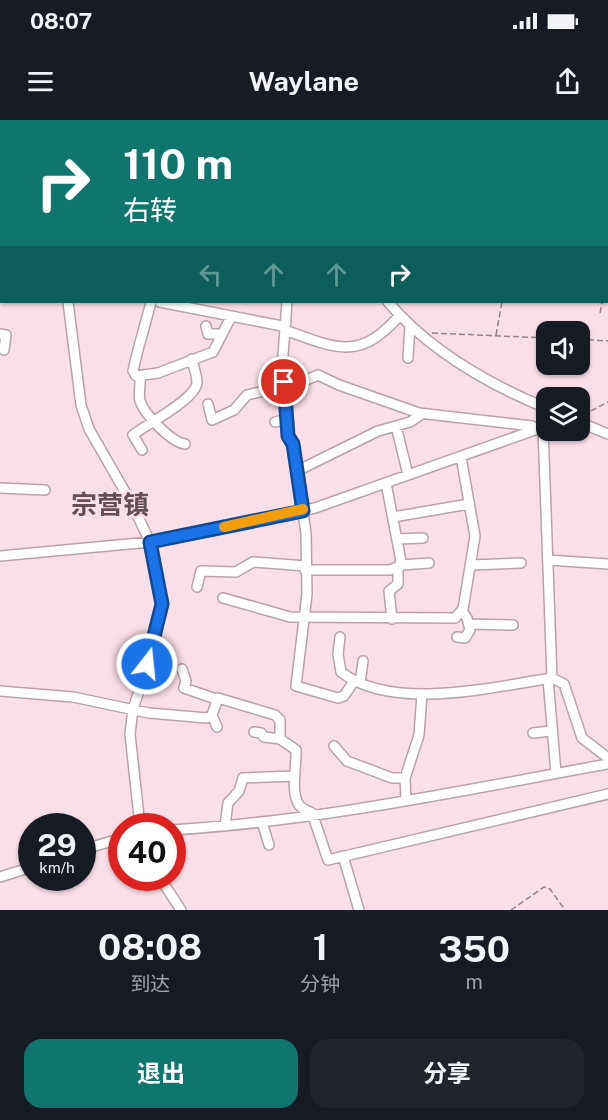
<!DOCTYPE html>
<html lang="zh">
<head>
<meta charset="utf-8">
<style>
	:root { --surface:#171b24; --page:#20242c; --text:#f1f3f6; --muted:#9ea1a6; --accent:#0f766e }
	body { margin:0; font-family:"Public Sans","Noto Sans SC",sans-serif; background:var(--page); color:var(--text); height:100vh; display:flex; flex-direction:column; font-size:22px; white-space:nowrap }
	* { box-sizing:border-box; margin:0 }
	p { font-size:20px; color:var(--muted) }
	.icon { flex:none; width:33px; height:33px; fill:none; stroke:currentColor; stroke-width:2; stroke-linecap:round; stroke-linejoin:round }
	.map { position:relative; height:790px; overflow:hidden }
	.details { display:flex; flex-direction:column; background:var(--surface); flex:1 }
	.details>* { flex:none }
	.banner { position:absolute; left:0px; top:0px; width:609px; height:183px; box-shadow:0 2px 4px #0004; background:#0f766e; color:#fff; overflow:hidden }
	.controls { position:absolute; left:536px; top:201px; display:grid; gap:12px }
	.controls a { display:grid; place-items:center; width:54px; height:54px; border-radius:12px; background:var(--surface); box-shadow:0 2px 4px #0004; font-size:30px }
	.speed { position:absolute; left:18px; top:693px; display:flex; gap:12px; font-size:30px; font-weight:700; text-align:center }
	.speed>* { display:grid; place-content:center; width:78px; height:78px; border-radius:50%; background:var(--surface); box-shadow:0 2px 4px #0004; line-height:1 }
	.speed small { font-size:15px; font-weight:400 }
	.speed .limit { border:9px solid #d22; background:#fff; color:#111 }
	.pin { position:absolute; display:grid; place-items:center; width:51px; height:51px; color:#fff; margin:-26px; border:3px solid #fff; border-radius:50%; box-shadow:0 2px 6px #0007 }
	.me { position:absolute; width:66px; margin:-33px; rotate:16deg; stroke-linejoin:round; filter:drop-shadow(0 0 4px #0008) }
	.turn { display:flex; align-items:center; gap:21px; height:126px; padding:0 24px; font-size:27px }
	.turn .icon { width:78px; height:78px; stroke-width:2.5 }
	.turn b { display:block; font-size:42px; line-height:51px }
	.lanes { display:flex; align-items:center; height:57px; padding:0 24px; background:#0003; justify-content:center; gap:30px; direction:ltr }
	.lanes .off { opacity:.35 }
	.eta { display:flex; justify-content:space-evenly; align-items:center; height:102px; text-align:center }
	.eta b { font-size:36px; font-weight:700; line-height:42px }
	.primary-button { display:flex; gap:12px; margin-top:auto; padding:12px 24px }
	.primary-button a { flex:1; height:69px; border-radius:18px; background:var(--accent); color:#fff; font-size:24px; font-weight:700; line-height:69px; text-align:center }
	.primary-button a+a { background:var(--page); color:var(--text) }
	.status { display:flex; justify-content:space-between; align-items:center; height:42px; padding:0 30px; background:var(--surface); direction:ltr }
	.status svg { height:16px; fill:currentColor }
	header { display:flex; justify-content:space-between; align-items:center; height:78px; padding:0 24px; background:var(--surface); font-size:27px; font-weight:700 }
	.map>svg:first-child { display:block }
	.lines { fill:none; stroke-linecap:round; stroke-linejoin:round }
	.minor-casing { stroke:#baa1ab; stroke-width:12 }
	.path { stroke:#958289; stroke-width:1.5; stroke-dasharray:6 3; stroke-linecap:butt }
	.minor { stroke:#fff; stroke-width:9 }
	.route-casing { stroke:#114b97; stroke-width:15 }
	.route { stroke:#1a73e8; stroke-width:10 }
	.slow { stroke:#f59e0b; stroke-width:10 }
	.labels { text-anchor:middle; stroke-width:5; stroke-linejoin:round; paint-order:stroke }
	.district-label { font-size:26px; font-weight:bold; fill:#634e57; stroke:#fadfe9 }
</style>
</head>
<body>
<div class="status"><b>08:07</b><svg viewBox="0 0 49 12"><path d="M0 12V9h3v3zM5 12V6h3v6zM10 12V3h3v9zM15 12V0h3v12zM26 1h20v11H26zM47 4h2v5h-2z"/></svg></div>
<header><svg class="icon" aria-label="menu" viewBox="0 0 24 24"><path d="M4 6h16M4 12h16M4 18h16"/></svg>Waylane<svg class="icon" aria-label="share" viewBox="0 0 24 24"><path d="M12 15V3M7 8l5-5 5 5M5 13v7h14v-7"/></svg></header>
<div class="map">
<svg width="608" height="790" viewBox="0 0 608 790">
	<rect width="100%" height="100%" fill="#fadfe9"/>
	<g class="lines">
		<g class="minor-casing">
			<path id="minor" d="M31,0L34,2
				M129,0L130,2
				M70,2V0
				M197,2V0
				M250,2L253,0
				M0,94H2
				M68,182L81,285L89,309L132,384L150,422L162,484L155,522L133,589L130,614L140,706
				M151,182C145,206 138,227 133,251L136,256L158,253L213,232L231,197
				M160,182L282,206L286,202
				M287,182L282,248L288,316L293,324L306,413L307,474L296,566L338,578L344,576L354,561
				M388,182C429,230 488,264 546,288
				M206,206L208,214H221
				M285,210C337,229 360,241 400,195
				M0,214L6,215L4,230
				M408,238L410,205
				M140,256C141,265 138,273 140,281C144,294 171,322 185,324
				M284,262L304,261L318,255L339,265L419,293L532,306L538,310
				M208,284L212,300L234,290L247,275L284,266
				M275,302L288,299
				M579,302L608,314
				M396,306L408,355
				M543,308L552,558L564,564L582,618L608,638
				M142,330L133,315C145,305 197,279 197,262C197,255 193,246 192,239
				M297,351L378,311L410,302L419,296V293
				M386,363L401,441L398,448V464L389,471L392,499
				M0,368L45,370
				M393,397L469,384
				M397,419L423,418
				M0,436L150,422L315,388L546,306
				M548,440L608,444
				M471,445L521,443
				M305,450H390L401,445L429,443
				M197,467L201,451L236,452L253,442L306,446
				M223,478L290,497L455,498L463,489L475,416L461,337
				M470,504L513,505
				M340,517L338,534L341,552C393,592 492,567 552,558
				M457,517L465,518L470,510L467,498L462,491
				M182,549L186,561L184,568L216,579
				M548,559L556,653
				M360,563L363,541
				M0,571L73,577L149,593L207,598L212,595L218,578L275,595L280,600V619L296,630C297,646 290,671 299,685C302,689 308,691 312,693L328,740L608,674
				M212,595L217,607
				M254,612L261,613L264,617L280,619
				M533,613L551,611
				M334,626L347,641L392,658H405
				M406,680L405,658L419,615L422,574
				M262,702L269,725
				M225,706L228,683L239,671L243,658L295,656
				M172,710C319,701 464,670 608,644
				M82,730L122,718
				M343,736L359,790
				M0,757L32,747
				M160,758L181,790"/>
		</g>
		<path class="path" d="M608,107V108
			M608,159V157
			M600,193L602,182
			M432,213L546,218
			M496,215L502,182
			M579,219L608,221
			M583,295L608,282
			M511,790L544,767L550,769L565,790"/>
		<use href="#minor" class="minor"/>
	</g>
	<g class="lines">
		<g class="route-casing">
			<path id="route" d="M147,544L162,484L150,422L303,391L293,324L288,316L284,262"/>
		</g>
		<use href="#route" class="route"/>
		<path class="slow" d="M224,407L303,389"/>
	</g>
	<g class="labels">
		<g class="district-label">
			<text x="110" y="394">宗营镇</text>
		</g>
	</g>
</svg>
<div class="controls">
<a><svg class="icon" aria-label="sound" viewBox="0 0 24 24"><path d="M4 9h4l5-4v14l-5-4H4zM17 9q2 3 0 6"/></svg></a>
<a><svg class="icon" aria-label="layers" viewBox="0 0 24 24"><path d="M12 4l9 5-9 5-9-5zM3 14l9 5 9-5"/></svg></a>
</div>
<div class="speed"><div>29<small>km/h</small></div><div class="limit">40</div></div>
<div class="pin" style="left:284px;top:262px;background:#d93025"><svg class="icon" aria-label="arrive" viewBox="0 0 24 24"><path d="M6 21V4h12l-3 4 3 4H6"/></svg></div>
<svg class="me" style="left:147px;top:544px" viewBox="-20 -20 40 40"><circle r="17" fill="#1a73e8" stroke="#fff" stroke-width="3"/><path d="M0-11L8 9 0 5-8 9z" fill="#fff"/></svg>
<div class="banner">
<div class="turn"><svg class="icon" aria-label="right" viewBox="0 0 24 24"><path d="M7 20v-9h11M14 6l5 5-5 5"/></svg><div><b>110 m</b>右转</div></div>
<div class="lanes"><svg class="icon off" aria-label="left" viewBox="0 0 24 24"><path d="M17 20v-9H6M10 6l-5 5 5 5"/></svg><svg class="icon off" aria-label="ahead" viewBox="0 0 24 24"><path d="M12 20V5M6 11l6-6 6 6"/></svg><svg class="icon off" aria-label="ahead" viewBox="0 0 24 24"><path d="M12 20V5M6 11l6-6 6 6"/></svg><svg class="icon" aria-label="right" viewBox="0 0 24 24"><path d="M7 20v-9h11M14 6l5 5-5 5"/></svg></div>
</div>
</div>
<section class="details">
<div class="eta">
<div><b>08:08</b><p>到达</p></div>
<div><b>1</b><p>分钟</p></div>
<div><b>350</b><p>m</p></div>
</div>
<div class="primary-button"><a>退出</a><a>分享</a></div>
</section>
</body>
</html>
